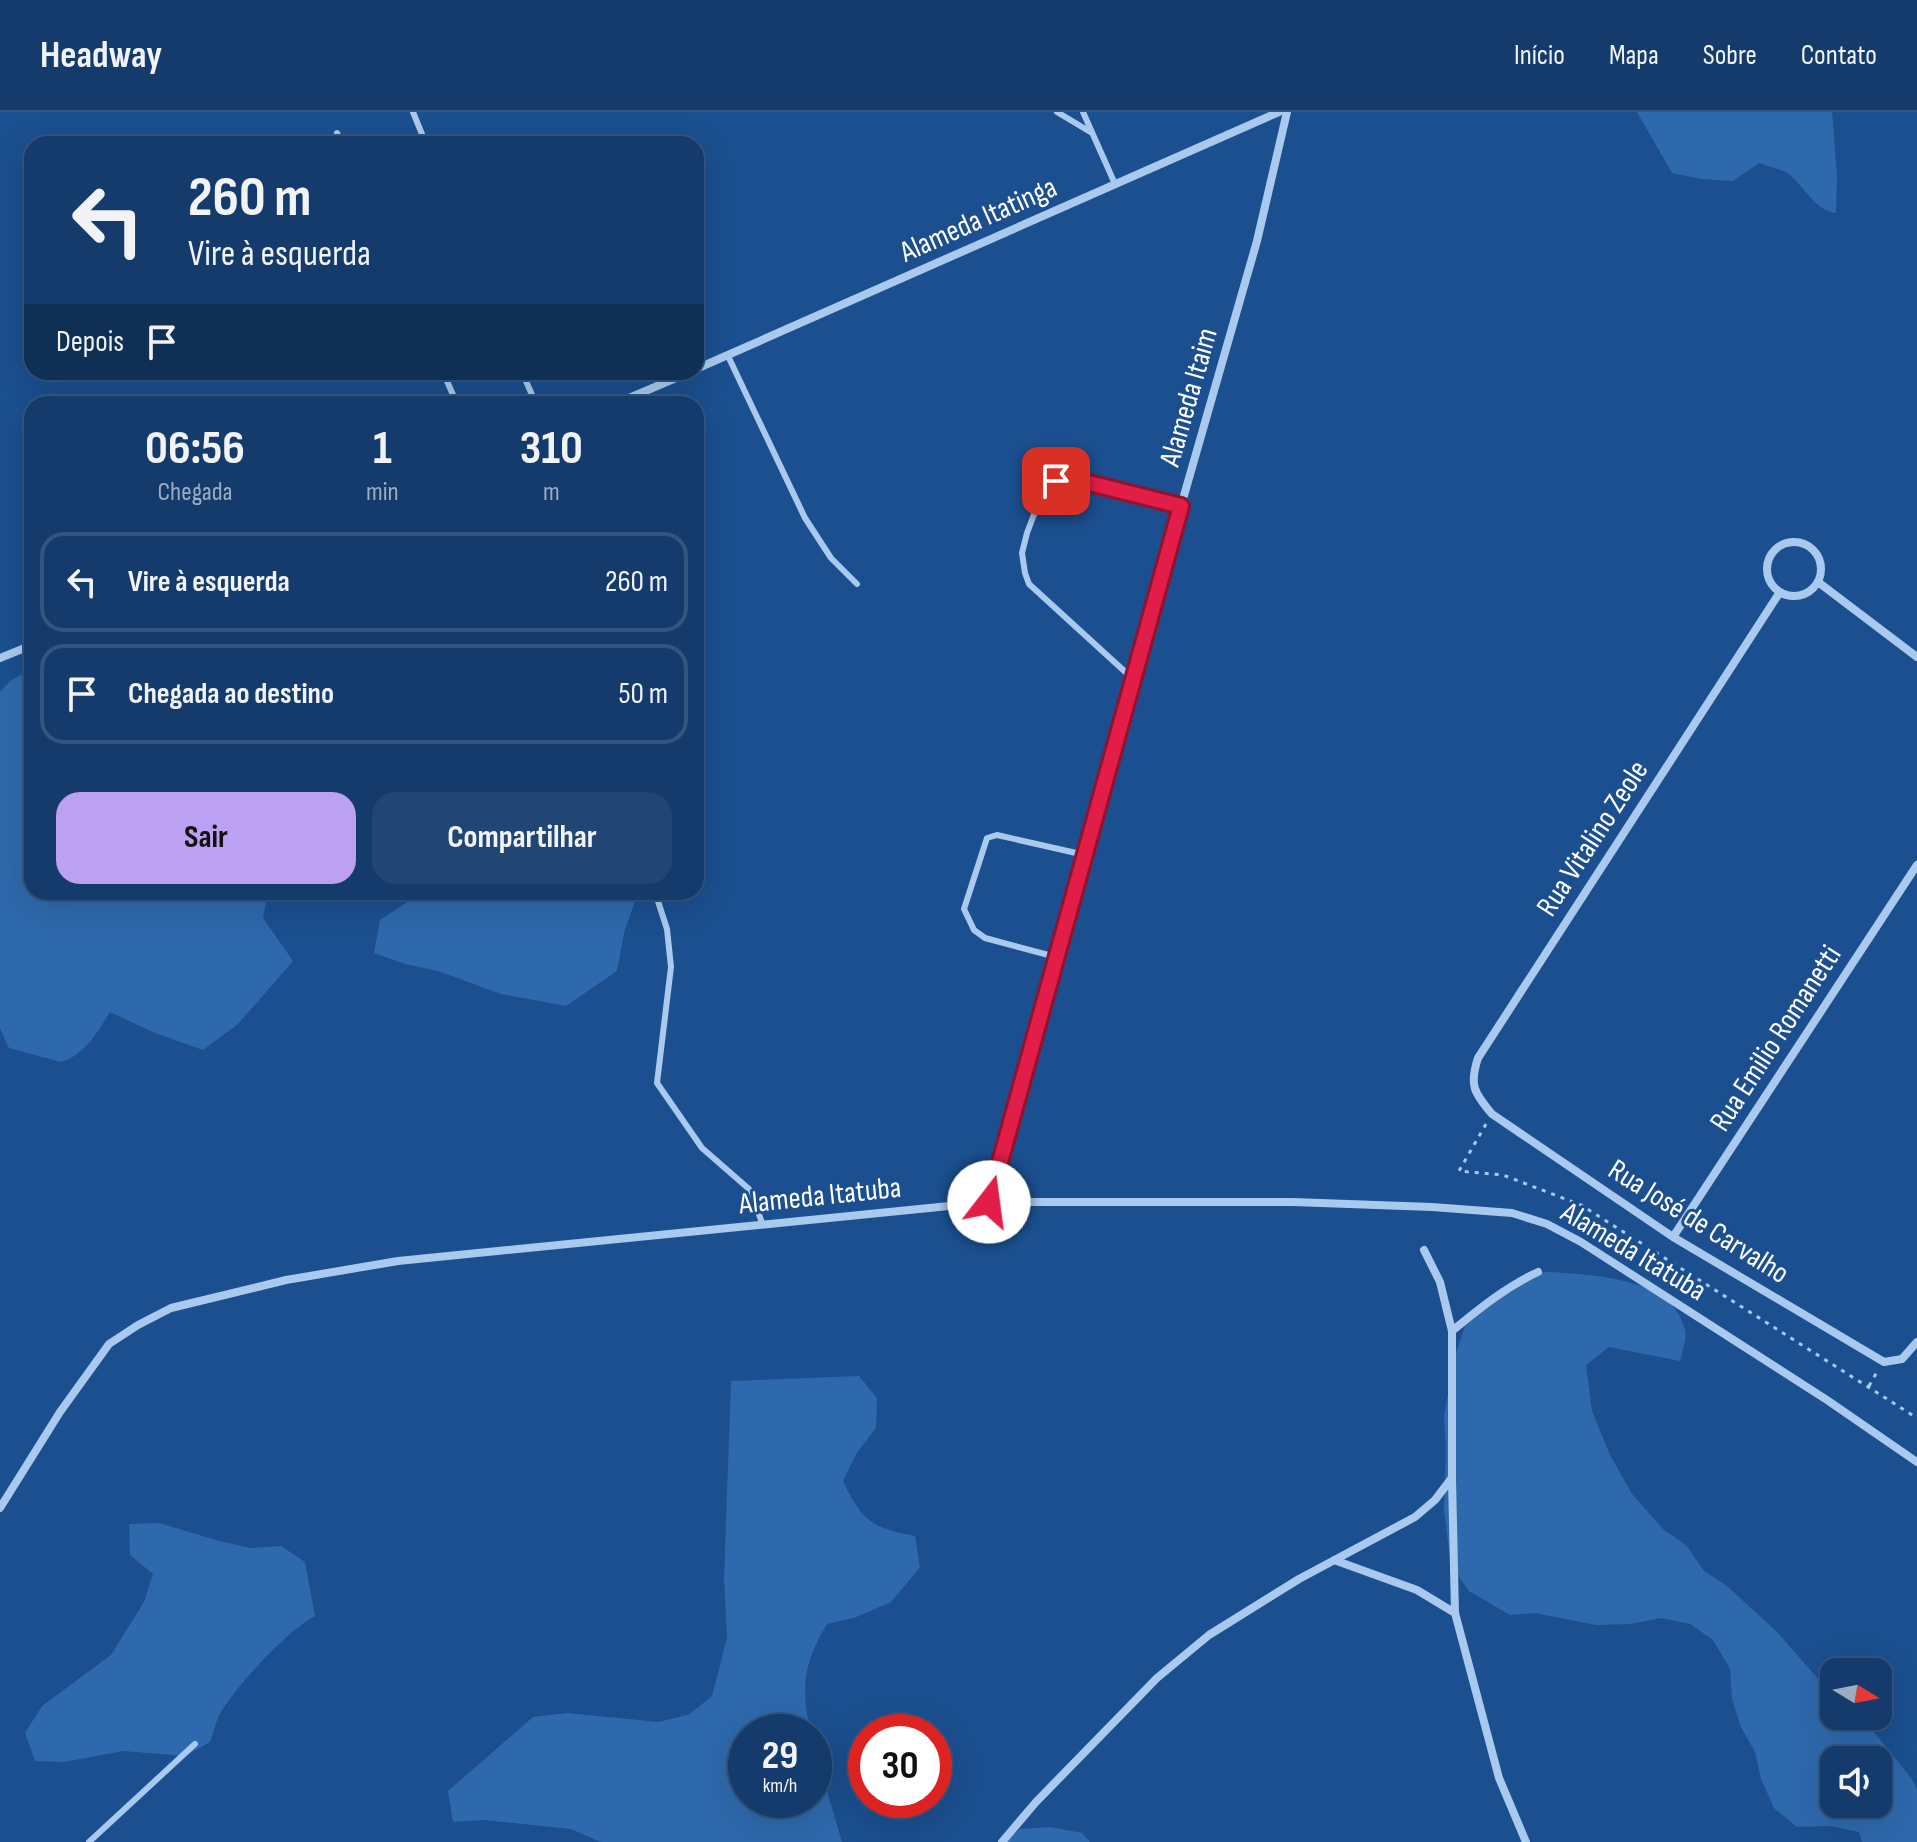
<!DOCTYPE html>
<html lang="pt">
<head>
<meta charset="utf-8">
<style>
	:root { --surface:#143b6b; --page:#214673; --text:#f1f3f6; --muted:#9dadc1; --line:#33557e; --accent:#bca0f2 }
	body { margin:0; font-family:"Sofia Sans Condensed",sans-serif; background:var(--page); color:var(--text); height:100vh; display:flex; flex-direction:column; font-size:30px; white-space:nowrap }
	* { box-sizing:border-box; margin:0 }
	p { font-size:26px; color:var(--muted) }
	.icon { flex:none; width:44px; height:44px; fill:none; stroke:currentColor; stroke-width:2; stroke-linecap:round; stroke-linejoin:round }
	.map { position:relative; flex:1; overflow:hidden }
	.side { position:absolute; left:24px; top:284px; width:680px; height:504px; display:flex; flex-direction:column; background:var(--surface); border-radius:24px; box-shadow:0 8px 32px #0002,0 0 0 2px var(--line) }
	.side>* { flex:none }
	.hud { position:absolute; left:24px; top:24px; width:680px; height:244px; border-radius:24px; box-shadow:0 8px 32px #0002,0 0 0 2px var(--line); background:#143b6b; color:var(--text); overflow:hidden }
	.needle { width:52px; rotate:100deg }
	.fabs { position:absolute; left:1820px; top:1546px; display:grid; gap:16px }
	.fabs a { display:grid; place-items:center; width:72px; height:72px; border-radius:16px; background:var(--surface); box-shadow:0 8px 32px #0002,0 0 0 2px var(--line); font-size:40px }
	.speed { position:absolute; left:728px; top:1602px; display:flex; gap:16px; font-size:40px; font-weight:700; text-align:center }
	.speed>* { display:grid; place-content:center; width:104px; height:104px; border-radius:50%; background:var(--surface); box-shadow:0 8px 32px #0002,0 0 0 2px var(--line); line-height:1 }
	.speed small { font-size:20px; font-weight:400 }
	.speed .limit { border:12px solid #d22; background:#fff; color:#111 }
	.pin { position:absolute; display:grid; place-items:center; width:68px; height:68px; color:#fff; margin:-34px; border-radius:16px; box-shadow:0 4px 12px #0006 }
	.me { position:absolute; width:88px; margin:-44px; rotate:15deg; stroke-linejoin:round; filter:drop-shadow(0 0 6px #0008) }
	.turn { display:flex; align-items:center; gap:28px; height:168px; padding:0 32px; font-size:36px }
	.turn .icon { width:104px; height:104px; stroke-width:2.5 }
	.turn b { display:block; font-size:56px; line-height:68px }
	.then { display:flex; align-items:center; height:76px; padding:0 32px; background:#0003; gap:16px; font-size:30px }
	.eta { display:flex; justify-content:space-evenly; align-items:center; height:136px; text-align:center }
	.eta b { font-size:48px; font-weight:700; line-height:56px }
	.action { display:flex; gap:16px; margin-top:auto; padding:16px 32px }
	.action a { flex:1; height:92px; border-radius:24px; background:var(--accent); color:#111; font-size:32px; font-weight:700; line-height:92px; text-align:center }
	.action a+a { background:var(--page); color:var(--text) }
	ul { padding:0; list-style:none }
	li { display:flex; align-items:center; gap:24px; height:100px; margin:0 16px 12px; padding:0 16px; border:4px solid var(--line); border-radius:24px }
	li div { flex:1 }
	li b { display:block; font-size:30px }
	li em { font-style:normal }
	header { display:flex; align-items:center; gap:48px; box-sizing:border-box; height:112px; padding:0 40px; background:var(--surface); border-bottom:2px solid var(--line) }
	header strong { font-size:38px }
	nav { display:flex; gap:44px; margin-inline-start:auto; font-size:28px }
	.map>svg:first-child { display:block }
	.green { fill:#2e69ad; fill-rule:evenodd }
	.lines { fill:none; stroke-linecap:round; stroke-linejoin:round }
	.path { stroke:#a9c9ee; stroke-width:3; stroke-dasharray:4 6; stroke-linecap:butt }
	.service { stroke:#a9c9ee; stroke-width:6 }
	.minor { stroke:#a9c9ee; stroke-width:8 }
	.route-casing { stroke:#92132f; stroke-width:20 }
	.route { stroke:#e11d48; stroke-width:14 }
	.labels { text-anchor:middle; stroke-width:6; stroke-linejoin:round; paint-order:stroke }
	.street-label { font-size:30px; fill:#fff; stroke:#1b4f8f }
</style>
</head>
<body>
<header>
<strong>Headway</strong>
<nav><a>Início</a><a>Mapa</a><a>Sobre</a><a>Contato</a></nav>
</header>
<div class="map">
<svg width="1917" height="1730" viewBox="0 0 1917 1730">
	<rect width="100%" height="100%" fill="#1b4f8f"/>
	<path class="green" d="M1637,0H1832L1837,62L1836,101C1816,99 1804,75 1790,63C1783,57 1769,55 1759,51L1733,69L1702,67L1672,61Z
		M32,557V780H268L263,806L293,849L238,912L203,938L155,921L110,900C98,919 84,944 61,950L9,936L0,916V580L11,568Z
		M413,780H638L624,821L617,859L566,894L501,882L438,859L405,852L374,841L380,808L406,791Z
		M1551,1160C1594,1163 1674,1166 1685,1218C1687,1227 1682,1240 1680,1249L1609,1235L1586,1253L1592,1299L1610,1343L1632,1382L1663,1417L1686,1433L1704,1459L1727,1474L1778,1521L1821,1570L1834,1580V1604H1861L1911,1666L1917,1677V1730H1862L1859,1720L1831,1714L1797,1715L1774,1696L1761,1667L1755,1640L1741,1615L1732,1587L1730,1557L1713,1528L1690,1512L1661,1506L1630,1512L1596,1513L1535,1501L1510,1503L1469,1479L1451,1454L1444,1398L1446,1336L1444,1304L1455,1244L1465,1214L1526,1161ZM1834,1648H1878V1692H1834Z
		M859,1264L877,1286L876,1316L856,1342L843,1369C862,1409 872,1416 915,1424L920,1455L891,1490L854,1506L827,1512C804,1550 800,1576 811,1620H746V1688H814V1635L842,1730H601L571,1717L483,1708L453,1710L448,1679L533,1605L567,1601L659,1610L690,1602L712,1584L727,1526L724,1466L731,1269Z
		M159,1411L219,1429L251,1436L281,1434L305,1450L315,1504C286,1520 239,1571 221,1600C216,1608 214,1620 210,1630L185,1644L123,1639L64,1650L35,1649L25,1621L42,1594L111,1543L144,1490L153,1462L130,1443L129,1412Z
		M1050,1715L1082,1721L1090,1730H1003L1020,1717Z"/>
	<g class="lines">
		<path class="path" d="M1486,1012L1459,1059L1503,1063L1581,1093L1917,1306
			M1869,1274L1877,1260"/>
		<path class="service" d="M413,0L426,32
			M1057,0L1092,21
			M1083,0L1115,72
			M337,21L342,32
			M728,244L805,406L831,446L857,472
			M443,260L457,292
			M522,260L536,292
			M1133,567L1029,472L1025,461L1022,441L1027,421L1043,379L1056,369L1073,367L1181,394
			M655,780L667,817L671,855L657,971L702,1036L749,1077L763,1113
			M1056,845L985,826L974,818L964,797L987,726L997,723L1085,743
			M89,1730L195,1632"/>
		<path class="minor" d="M696,257L1279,0
			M615,292L690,260
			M1767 457a27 27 0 1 1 54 0a27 27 0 1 1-54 0Z
			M1818,470L1917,545
			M1780,480L1478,946C1469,973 1474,981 1492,1002L1673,1125L1884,1250L1902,1247L1917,1230
			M0,546L32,533
			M989,1090L1181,394L1257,129L1287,0
			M1673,1125L1917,753
			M1424,1138L1440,1170L1452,1219
			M0,1396L60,1300L109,1232L138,1213L171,1196L286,1168L398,1149L989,1090H1293L1432,1095L1512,1101L1547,1112L1581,1130L1827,1288L1917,1350
			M1334,1448L1417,1478L1455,1501
			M1002,1730L1036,1690L1157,1566L1209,1523L1299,1467L1415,1405L1435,1388L1451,1367
			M1526,1730L1499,1666L1455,1501L1452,1367V1219C1480,1196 1506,1175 1538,1160"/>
	</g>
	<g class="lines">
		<g class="route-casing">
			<path id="route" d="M989,1090L1181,394L1073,367L1056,369"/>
		</g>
		<use href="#route" class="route"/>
	</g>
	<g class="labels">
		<g class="street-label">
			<text transform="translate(978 107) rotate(-24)" y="10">Alameda Itatinga</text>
			<text transform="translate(1188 285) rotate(-74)" y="10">Alameda Itaim</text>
			<text transform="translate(1592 726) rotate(-57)" y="10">Rua Vitalino Zeole</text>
			<text transform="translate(1775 926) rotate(-57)" y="10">Rua Emilio Romanetti</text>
			<text transform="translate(820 1083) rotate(-6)" y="10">Alameda Itatuba</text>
			<text transform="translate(1699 1109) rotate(32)" y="10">Rua José de Carvalho</text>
			<text transform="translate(1634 1139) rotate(31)" y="10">Alameda Itatuba</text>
		</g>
	</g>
</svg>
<div class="fabs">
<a><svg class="needle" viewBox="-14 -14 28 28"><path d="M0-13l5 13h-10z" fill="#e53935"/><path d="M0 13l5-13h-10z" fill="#9dadc1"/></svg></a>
<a><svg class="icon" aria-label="sound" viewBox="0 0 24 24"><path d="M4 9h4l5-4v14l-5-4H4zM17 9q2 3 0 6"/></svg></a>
</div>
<div class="speed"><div>29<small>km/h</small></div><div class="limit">30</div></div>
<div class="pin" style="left:1056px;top:369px;background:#d93025"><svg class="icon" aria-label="arrive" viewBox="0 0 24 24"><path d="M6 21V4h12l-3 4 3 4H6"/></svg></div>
<svg class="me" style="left:989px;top:1090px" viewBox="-20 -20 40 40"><circle r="19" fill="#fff"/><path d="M0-13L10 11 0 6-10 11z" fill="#e11d48"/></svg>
<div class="hud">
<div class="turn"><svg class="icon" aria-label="left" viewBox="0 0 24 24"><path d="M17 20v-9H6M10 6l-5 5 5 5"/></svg><div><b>260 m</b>Vire à esquerda</div></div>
<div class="then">Depois<svg class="icon" aria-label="arrive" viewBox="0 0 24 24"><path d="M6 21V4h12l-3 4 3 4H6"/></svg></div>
</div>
<section class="side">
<div class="eta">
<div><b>06:56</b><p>Chegada</p></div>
<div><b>1</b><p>min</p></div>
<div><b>310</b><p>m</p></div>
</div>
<ul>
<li><svg class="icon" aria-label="left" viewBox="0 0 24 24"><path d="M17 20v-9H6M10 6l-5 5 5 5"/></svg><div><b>Vire à esquerda</b></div><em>260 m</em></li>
<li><svg class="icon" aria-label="arrive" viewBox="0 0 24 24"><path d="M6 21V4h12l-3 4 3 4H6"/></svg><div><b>Chegada ao destino</b></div><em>50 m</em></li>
</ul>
<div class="action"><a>Sair</a><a>Compartilhar</a></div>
</section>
</div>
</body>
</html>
